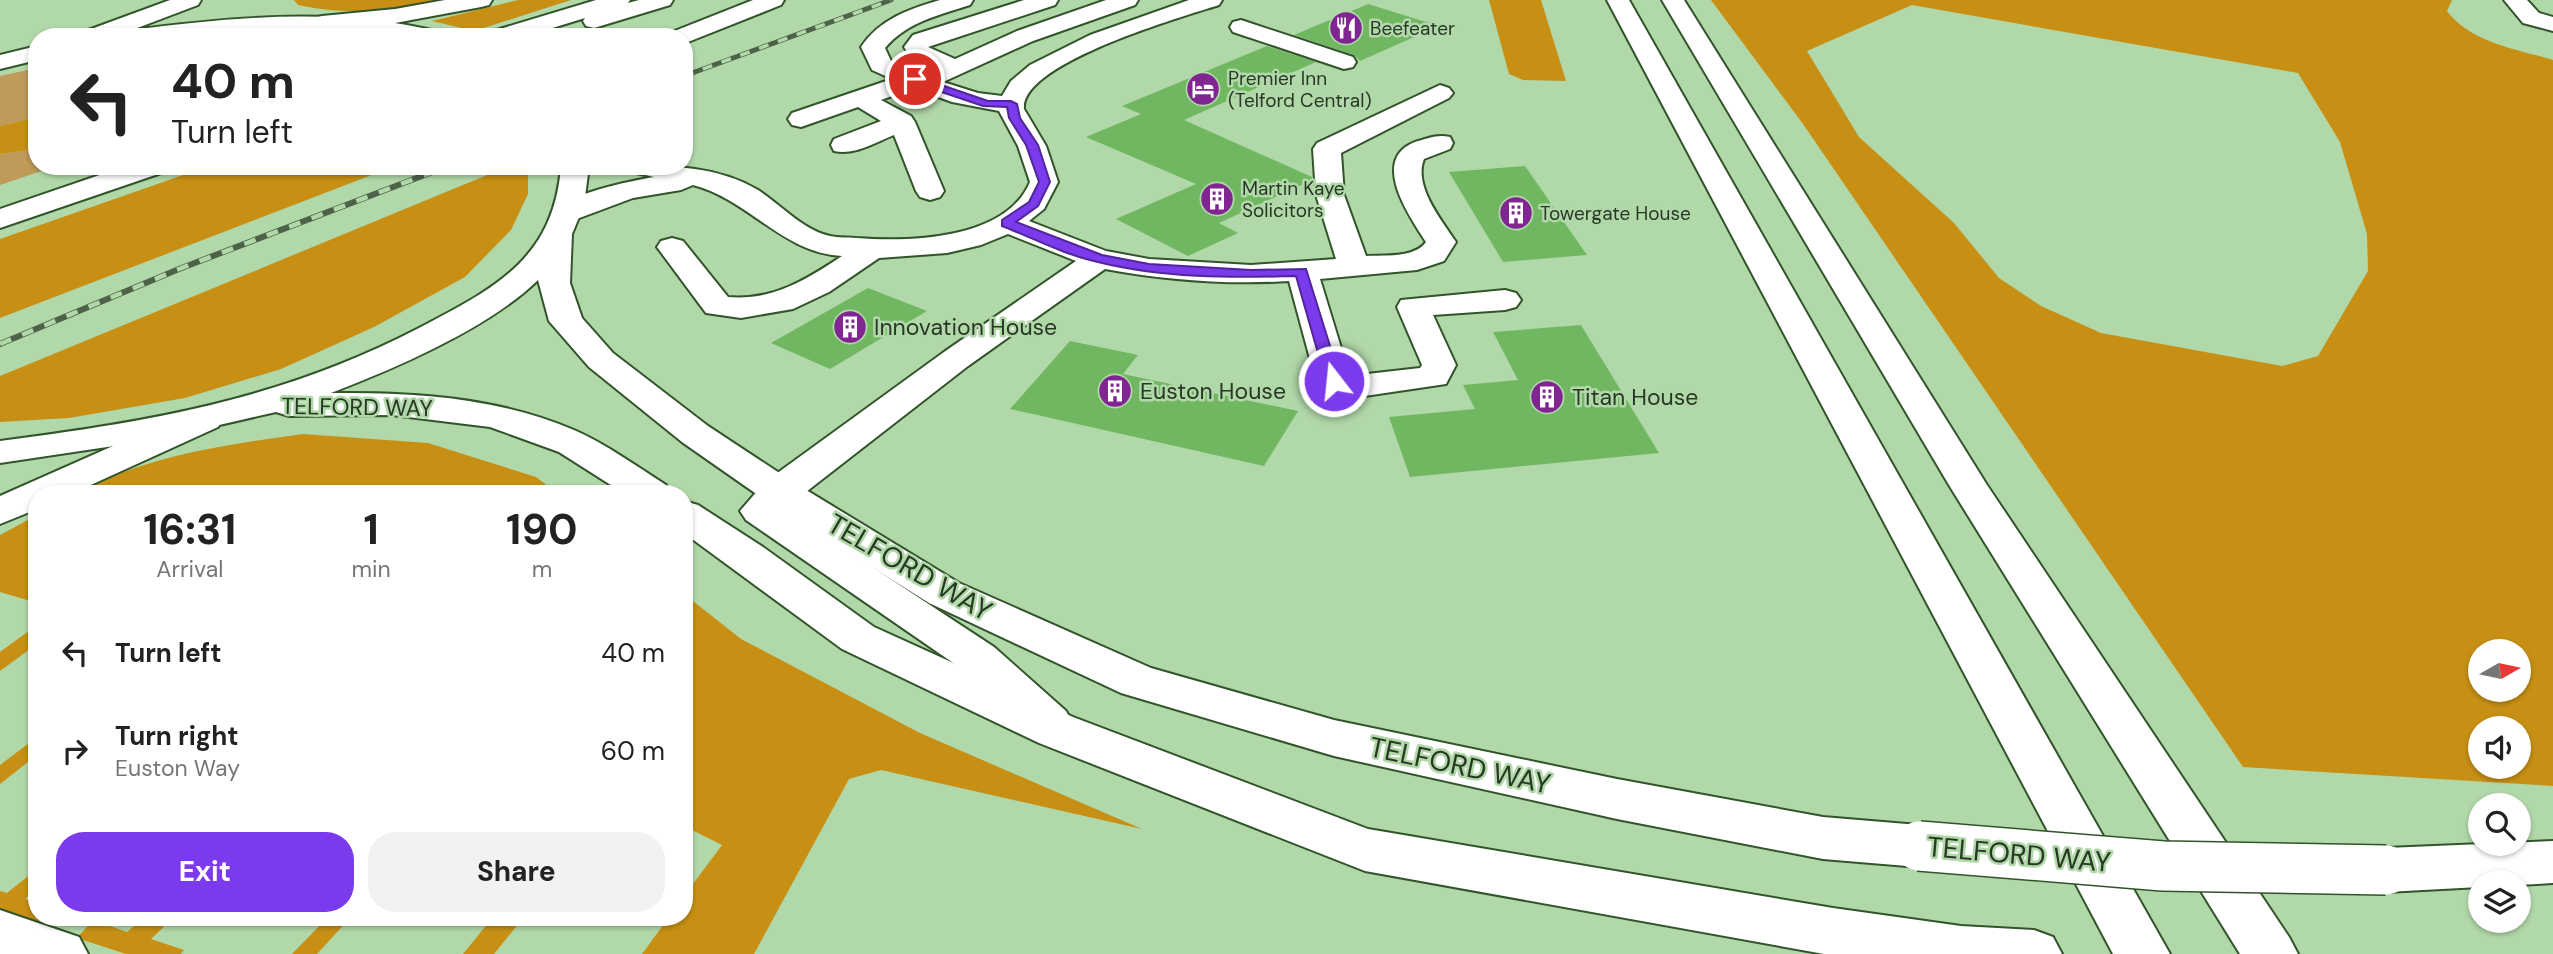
<!DOCTYPE html>
<html lang="en">
<head>
<meta charset="utf-8">
<style>
	:root { --surface:#fff; --page:#f2f2f2; --text:#222; --muted:#767676; --accent:#7c3aed }
	body { margin:0; font-family:"DM Sans",sans-serif; background:var(--page); color:var(--text); height:100vh; display:flex; flex-direction:column; font-size:26px; white-space:nowrap }
	* { box-sizing:border-box; margin:0 }
	p { font-size:23px; color:var(--muted) }
	.icon { flex:none; width:38px; height:38px; fill:none; stroke:currentColor; stroke-width:2; stroke-linecap:round; stroke-linejoin:round }
	.map { position:relative; flex:1; overflow:hidden }
	.drawer { position:absolute; left:28px; top:485px; width:665px; height:441px; display:flex; flex-direction:column; background:var(--surface); border-radius:28px; box-shadow:0 2px 5px #0004 }
	.drawer>* { flex:none }
	.hud { position:absolute; left:28px; top:28px; width:665px; height:147px; border-radius:28px; box-shadow:0 2px 5px #0004; background:#fff; color:var(--text); overflow:hidden }
	.needle { width:46px; rotate:81deg }
	.tools { position:absolute; left:2468px; top:639px; display:grid; gap:14px }
	.tools a { display:grid; place-items:center; width:63px; height:63px; border-radius:50%; background:var(--surface); box-shadow:0 2px 5px #0004; font-size:35px }
	.pin { position:absolute; display:grid; place-items:center; width:60px; height:60px; color:#fff; margin:-30px; border:4px solid #fff; border-radius:50%; box-shadow:0 2px 7px #0007 }
	.me { position:absolute; width:77px; margin:-38px; rotate:344deg; stroke-linejoin:round; filter:drop-shadow(0 0 5px #0008) }
	.turn { display:flex; align-items:center; gap:24px; height:147px; padding:0 28px; font-size:32px }
	.turn .icon { width:91px; height:91px; stroke-width:2.5 }
	.turn b { display:block; font-size:49px; line-height:60px }
	.eta { display:flex; justify-content:space-evenly; align-items:center; height:119px; text-align:center }
	.eta b { font-size:42px; font-weight:700; line-height:49px }
	.button { display:flex; gap:14px; margin-top:auto; padding:14px 28px }
	.button a { flex:1; height:80px; border-radius:28px; background:var(--accent); color:#fff; font-size:28px; font-weight:700; line-height:80px; text-align:center }
	.button a+a { background:var(--page); color:var(--text) }
	ul { padding:0; list-style:none }
	li { display:flex; align-items:center; gap:21px; height:98px; padding:0 28px }
	li div { flex:1 }
	li b { display:block; font-size:26px }
	li em { font-style:normal }
	.map>svg:first-child { display:block }
	.green { fill:#bf9a59 }
	.forest { fill:#c79015; fill-rule:evenodd }
	.building { fill:#71b762 }
	.lines { fill:none; stroke-linecap:round; stroke-linejoin:round }
	.minor-casing { stroke:#32542b; stroke-width:4 }
	.major-casing { stroke:#32542b; stroke-width:4 }
	.highway-casing { stroke:#32542b; stroke-width:4 }
	.minor { fill:#fff; fill-rule:evenodd }
	.major { fill:#fff; fill-rule:evenodd }
	.highway { fill:#fff; fill-rule:evenodd }
	.rail-far1-casing { stroke:#4d6248; stroke-width:5 }
	.rail-casing { stroke:#4d6248; stroke-width:6 }
	.rail-far1 { stroke:#b1d8a9; stroke-width:3.5; stroke-dasharray:10; stroke-linecap:butt }
	.rail { stroke:#b1d8a9; stroke-width:4.5; stroke-dasharray:12; stroke-linecap:butt }
	.major-bridge-casing { stroke:#32542b; stroke-width:52; stroke-linecap:butt }
	.major-bridge { stroke:#fff; stroke-width:49 }
	.route { fill:#7c3aed; stroke:#51269a; stroke-width:2 }
	.labels { text-anchor:middle; stroke-width:5; stroke-linejoin:round; paint-order:stroke }
	.far-poi-label { font-size:19px; fill:#293825; stroke:#b1d8a9; text-anchor:start }
	.poi-label { font-size:23px; fill:#293825; stroke:#b1d8a9; text-anchor:start }
	.street-label { font-size:23px; fill:#293825; stroke:#b1d8a9 }
	.near-street-label { font-size:28px; fill:#293825; stroke:#b1d8a9 }
</style>
</head>
<body>
<div class="map">
<svg width="2553" height="954" viewBox="0 0 2553 954">
	<rect width="100%" height="100%" fill="#b1d8a9"/>
	<path class="green" d="M37,68V117L0,126V76Z
		M37,149V166H56L0,185V154Z"/>
	<path class="forest" d="M294,0H454C404,12 349,16 298,5Z
		M518,0H571L474,31L432,21Z
		M1489,0H1541L1566,81L1523,80L1509,74Z
		M1711,0H2452L2447,11C2471,43 2517,49 2553,60V786L2243,767L1803,124ZM1912,5L2298,73L2340,142L2367,234L2368,271L2318,356L2282,366L2101,333L2041,306L1999,278L1954,223L1859,137L1807,51ZM2480,651H2518V690H2480ZM2480,728H2518V766H2480Z
		M37,117V149L0,154V126Z
		M209,166H395L0,318V239Z
		M509,166H528V194L511,230L465,277L374,327L281,369L185,398L69,418L0,422V376Z
		M303,434L428,443L536,477L557,493L76,494C146,455 226,445 303,434Z
		M37,515V603L0,592V535Z
		M684,594L741,639L920,733L1142,829L881,770L849,779L754,954H642L669,917H684V896L722,845L684,826Z
		M37,625V644L0,671V652Z
		M37,737V755L0,784V765Z
		M37,869V888L25,899L37,903V917H44L34,925L0,913V891L7,893Z
		M144,917H174L151,939L184,950L181,954H126L77,938L93,920L127,932Z
		M328,917H351L317,954H292Z
		M493,917H524L494,954H463Z"/>
	<path class="building" d="M1368,4L1439,26L1360,61L1354,55L1294,35Z
		M1267,46L1316,62L1184,120L1312,177V180L1219,223L1238,233L1188,256L1116,219L1196,184L1086,137L1141,114L1122,106Z
		M1525,166L1587,255L1503,262L1449,172Z
		M868,288L927,311L830,369L771,343Z
		M1581,325L1659,453L1410,477L1389,417L1475,409L1463,385L1518,380L1493,332Z
		M1070,341L1138,355L1123,374L1298,411L1264,466L1010,409Z"/>
	<g class="lines">
		<g class="minor-casing">
			<path id="minor" d="M940,0H973L970,5C939,15 907,22 885,48L891,61L922,74L934,68C920,63 912,60 904,47L913,35L1024,0H1058L1055,5L928,47L955,59L1017,31L1106,0H1138L1135,5L1033,41L943,82L978,93L1002,96L1011,81L1030,65L1090,35L1189,0H1222L1219,5C1182,17 1020,63 1024,109L1046,146L1058,182L1044,209L1029,221L1106,251L1149,259L1251,265L1336,259L1316,195L1313,149L1317,143L1440,85L1449,88L1453,93L1449,98L1341,153L1344,195L1366,256C1384,255 1415,258 1426,242C1409,216 1368,157 1418,141C1429,138 1438,134 1450,137L1453,143L1450,149L1424,159C1413,186 1442,221 1456,242L1444,261L1417,270L1320,279L1349,374L1358,375L1420,368L1422,365L1397,307L1401,300L1505,290L1516,293L1521,300L1516,307L1505,310L1433,315L1456,365L1446,384L1358,397L1322,388L1316,381L1289,281C1227,285 1165,280 1105,269L968,366L784,509L994,647L1066,711L1073,724L1066,737L1049,742L1032,737L962,669L746,520L740,511L765,482L944,352L1076,261L1008,234L981,245L947,253L879,258L829,292L793,309L741,318L706,313L657,247L661,241L672,238L683,241L728,297C772,301 806,280 842,256C783,253 748,199 693,185L681,190L633,198L566,223L556,220L551,214C565,194 630,181 654,177L632,172L628,166C674,166 717,166 758,190C781,205 803,230 830,236C838,238 848,237 857,238C909,242 1006,240 1030,182L1018,146L999,111L952,102L914,88L881,100L911,116L915,122L944,191L940,197L930,200L920,197L916,191L894,135C876,142 854,156 834,151L831,145L834,139L881,121L858,107L801,127L792,125L788,119L792,113L892,79L872,70L861,47C880,19 909,9 940,0Z
				M2504,0H2527L2539,13L2553,17V31L2523,23Z
				M1241,20L1353,57L1356,62L1353,67L1344,69L1233,32L1230,27L1233,22Z
				M205,408L218,411L223,419L218,427L71,494H37V509L0,524V496L192,411Z
				M0,910L79,937L88,954H0Z"/>
		</g>
		<g class="major-casing">
			<path id="major" d="M170,0H201L198,5L132,30C235,17 338,7 440,32L443,37H400L320,29L189,37H80L83,32Z
				M37,46V60L0,69V55Z
				M561,166H589L584,205L572,234L570,283L582,318L613,353L708,426L793,482L959,583L1151,668L1334,720L1617,779L1823,817L1919,825L1937,831L1945,846L1937,861L1919,867L1823,859L1617,819L1334,756L1121,693L929,603L765,500L682,442L589,367L549,321L538,280C489,328 396,368 331,393C413,392 497,397 574,430C606,444 636,466 666,485L671,494H625L559,452L490,427L392,415L289,416L276,412L154,440L0,463V441C152,421 280,400 419,328C493,289 554,260 561,166Z
				M684,501L698,505L763,547L874,627L1073,717L1368,829L1833,908L1961,926L2034,930L2053,937L2062,954H1824L1365,871L1039,743L842,649L684,533Z
				M2553,841V883L2518,885V882H2480V887L2386,892L2368,885L2360,870L2368,855L2386,848Z"/>
		</g>
		<g class="highway-casing">
			<path id="highway" d="M445,0H492L489,5L481,7L395,23L322,30L314,28L311,23L314,18L322,16L395,9Z
				M596,0H630L628,3L639,0H673L670,5L594,28L586,26L583,21L585,18L523,37H487L490,32Z
				M753,0H784L781,5L688,42L684,43V37H669L672,32Z
				M1607,0H1629L2170,954H2113Z
				M1662,0H1684L1987,485L2289,937L2298,954H2240L1949,485Z
				M126,166H168L164,172L0,228V209Z"/>
		</g>
		<use href="#minor" class="minor"/>
		<use href="#major" class="major"/>
		<use href="#highway" class="highway"/>
		<g class="rail-far1-casing">
			<path id="rail-far1" d="M684,76L891,0"/>
		</g>
		<g class="rail-casing">
			<path id="rail" d="M0,344L179,269L448,166"/>
		</g>
		<use href="#rail-far1" class="rail-far1"/>
		<use href="#rail" class="rail"/>
		<g class="major-bridge-casing">
			<path id="major-bridge" d="M1919,846L2163,866L2386,870"/>
		</g>
		<use href="#major-bridge" class="major-bridge"/>
	</g>
	<path class="route" d="M915,76L988,101H1011L1017,104L1020,118L1038,145L1050,182L1038,206L1016,222L1102,255L1149,264L1251,270L1306,269L1341,381L1339,384L1334,385L1326,381L1296,276C1231,278 1162,278 1098,262C1065,255 1033,238 1002,226V220L1029,202L1039,182L1026,145L1009,118L1007,107L983,106L912,82V77Z"/>
	<defs>
		<g id="restaurant-disc" transform="scale(1.75)"><circle r="9.5" fill="#802592" stroke="#b1d8a9"/><path d="M-5-6h1v4h1v-4h1v4h1v-4h1v5L-1.5 .5V6h-2V.5L-5-1ZM5-6V6H3V1.5H1.5Q1.5-4 5-6Z" fill="#fff"/></g>
		<g id="hotel-disc" transform="scale(1.75)"><circle r="9.5" fill="#802592" stroke="#b1d8a9"/><path d="M-6-4.5h1.5V1H6V5H4.5V3h-9V5H-6ZM-4 0a1.8 1.8 0 1 1 3.6 0ZM.5 0V-2.5h3Q6-2.5 6 0Z" fill="#fff"/></g>
		<g id="building-disc" transform="scale(1.75)"><circle r="9.5" fill="#802592" stroke="#b1d8a9"/><path d="M-4-6H4V6H1V3H-1V6H-4ZM-2.5-4.3h1.7v1.8h-1.7ZM.8-4.3h1.7v1.8H.8ZM-2.5-1h1.7V.8h-1.7ZM.8-1h1.7V.8H.8Z" fill="#fff"/></g>
	</defs>
	<g fill-rule="evenodd">
		<use href="#restaurant-disc" x="1346" y="28"/>
		<use href="#hotel-disc" x="1203" y="89"/>
		<use href="#building-disc" x="1217" y="199"/>
		<use href="#building-disc" x="1516" y="213"/>
		<use href="#building-disc" x="850" y="327"/>
		<use href="#building-disc" x="1115" y="391"/>
		<use href="#building-disc" x="1547" y="397"/>
	</g>
	<g class="labels">
		<g class="far-poi-label">
			<text x="1370" y="35">Beefeater</text>
			<text x="1228" y="85">Premier Inn<tspan x="1228" dy="22">(Telford Central)</tspan></text>
			<text x="1242" y="195">Martin Kaye<tspan x="1242" dy="22">Solicitors</tspan></text>
			<text x="1540" y="220">Towergate House</text>
		</g>
		<g class="poi-label">
			<text x="874" y="335">Innovation House</text>
			<text x="1140" y="399">Euston House</text>
			<text x="1572" y="405">Titan House</text>
		</g>
		<g class="street-label">
			<text transform="translate(357 407) rotate(1)" y="8">TELFORD WAY</text>
		</g>
		<g class="near-street-label">
			<text transform="translate(910 567) rotate(30)" y="10">TELFORD WAY</text>
			<text transform="translate(1460 765) rotate(12)" y="10">TELFORD WAY</text>
			<text transform="translate(2019 854) rotate(5)" y="10">TELFORD WAY</text>
		</g>
	</g>
</svg>
<div class="tools">
<a><svg class="needle" viewBox="-14 -14 28 28"><path d="M0-13l5 13h-10z" fill="#e53935"/><path d="M0 13l5-13h-10z" fill="#767676"/></svg></a>
<a><svg class="icon" aria-label="sound" viewBox="0 0 24 24"><path d="M4 9h4l5-4v14l-5-4H4zM17 9q2 3 0 6"/></svg></a>
<a><svg class="icon" aria-label="search" viewBox="0 0 24 24"><circle cx="10" cy="10" r="6"/><path d="M15 15l6 6"/></svg></a>
<a><svg class="icon" aria-label="layers" viewBox="0 0 24 24"><path d="M12 4l9 5-9 5-9-5zM3 14l9 5 9-5"/></svg></a>
</div>
<div class="pin" style="left:915px;top:79px;background:#d93025"><svg class="icon" aria-label="arrive" viewBox="0 0 24 24"><path d="M6 21V4h12l-3 4 3 4H6"/></svg></div>
<svg class="me" style="left:1334px;top:381px" viewBox="-20 -20 40 40"><circle r="17" fill="#7c3aed" stroke="#fff" stroke-width="3"/><path d="M0-11L8 9 0 5-8 9z" fill="#fff"/></svg>
<div class="hud">
<div class="turn"><svg class="icon" aria-label="left" viewBox="0 0 24 24"><path d="M17 20v-9H6M10 6l-5 5 5 5"/></svg><div><b>40 m</b>Turn left</div></div>
</div>
<section class="drawer">
<div class="eta">
<div><b>16:31</b><p>Arrival</p></div>
<div><b>1</b><p>min</p></div>
<div><b>190</b><p>m</p></div>
</div>
<ul>
<li><svg class="icon" aria-label="left" viewBox="0 0 24 24"><path d="M17 20v-9H6M10 6l-5 5 5 5"/></svg><div><b>Turn left</b></div><em>40 m</em></li>
<li><svg class="icon" aria-label="right" viewBox="0 0 24 24"><path d="M7 20v-9h11M14 6l5 5-5 5"/></svg><div><b>Turn right</b><p>Euston Way</p></div><em>60 m</em></li>
</ul>
<div class="button"><a>Exit</a><a>Share</a></div>
</section>
</div>
</body>
</html>
